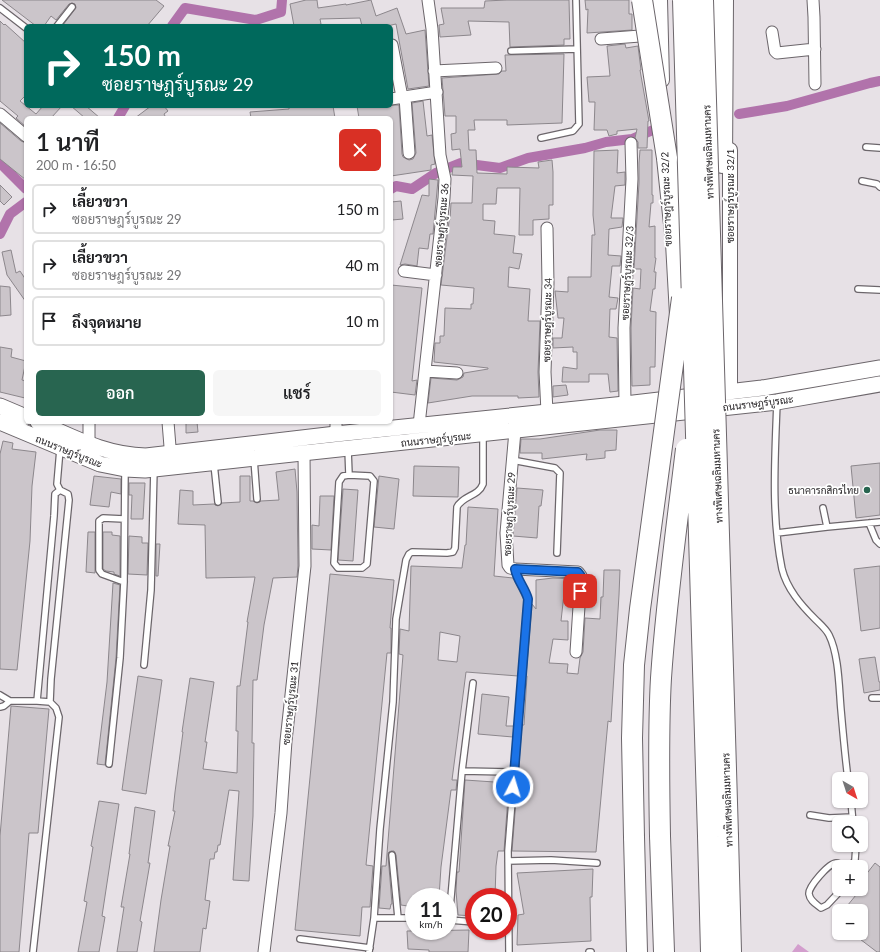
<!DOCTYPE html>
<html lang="th">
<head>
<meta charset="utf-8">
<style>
	:root { --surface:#fff; --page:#f6f6f6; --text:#202124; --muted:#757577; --line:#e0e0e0; --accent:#286550 }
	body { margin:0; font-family:Lato,Sarabun,sans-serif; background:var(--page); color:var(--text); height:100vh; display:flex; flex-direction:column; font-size:15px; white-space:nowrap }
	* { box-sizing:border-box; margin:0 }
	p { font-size:13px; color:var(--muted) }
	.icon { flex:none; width:22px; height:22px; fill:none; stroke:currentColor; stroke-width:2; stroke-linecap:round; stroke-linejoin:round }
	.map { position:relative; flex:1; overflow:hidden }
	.panel { position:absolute; left:24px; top:116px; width:369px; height:308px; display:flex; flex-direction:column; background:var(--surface); border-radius:6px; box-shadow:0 1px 3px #0004 }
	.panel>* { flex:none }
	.banner { position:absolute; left:24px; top:24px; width:369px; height:84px; border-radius:6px; box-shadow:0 1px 3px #0004; background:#00695c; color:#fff; overflow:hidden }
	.needle { width:26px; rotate:141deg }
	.buttons { position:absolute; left:832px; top:772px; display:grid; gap:8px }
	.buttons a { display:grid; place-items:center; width:36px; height:36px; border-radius:6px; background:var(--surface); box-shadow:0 1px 3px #0004; font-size:20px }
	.speed { position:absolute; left:405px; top:888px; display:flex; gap:8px; font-size:20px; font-weight:700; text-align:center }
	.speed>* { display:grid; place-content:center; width:52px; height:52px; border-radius:50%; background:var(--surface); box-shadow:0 1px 3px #0004; line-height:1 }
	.speed small { font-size:10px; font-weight:400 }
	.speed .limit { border:6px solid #d22; background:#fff; color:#111 }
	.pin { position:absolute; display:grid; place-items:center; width:34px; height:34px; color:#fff; margin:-17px; border-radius:8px; box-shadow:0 2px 6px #0006 }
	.me { position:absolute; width:44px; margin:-22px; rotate:5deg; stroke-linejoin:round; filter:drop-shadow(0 0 3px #0008) }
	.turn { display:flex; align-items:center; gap:14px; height:84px; padding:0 12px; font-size:18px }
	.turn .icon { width:52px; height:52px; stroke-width:2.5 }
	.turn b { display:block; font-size:28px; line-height:34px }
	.round { display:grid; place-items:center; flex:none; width:42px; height:42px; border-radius:6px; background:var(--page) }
	.head { display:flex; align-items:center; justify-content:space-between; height:68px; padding:0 12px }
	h1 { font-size:24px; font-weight:600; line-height:30px }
	.action { display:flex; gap:8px; margin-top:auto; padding:8px 12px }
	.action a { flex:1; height:46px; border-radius:6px; background:var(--accent); color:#fff; font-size:16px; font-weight:600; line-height:46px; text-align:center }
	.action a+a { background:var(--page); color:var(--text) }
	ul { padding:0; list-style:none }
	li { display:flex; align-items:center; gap:12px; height:50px; margin:0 8px 6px; padding:0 4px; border:2px solid var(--line); border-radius:6px }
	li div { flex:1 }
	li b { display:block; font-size:15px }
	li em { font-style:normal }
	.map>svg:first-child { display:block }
	.green { fill:#d39ecd }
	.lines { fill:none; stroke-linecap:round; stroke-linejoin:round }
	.canal { stroke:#b173ab; stroke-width:10 }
	.building { fill:#cbc5ca; stroke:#8c878c; fill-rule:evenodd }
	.service-casing { stroke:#6c666b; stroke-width:8 }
	.minor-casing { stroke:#6c666b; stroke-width:13 }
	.tertiary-casing { stroke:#6c666b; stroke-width:16 }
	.secondary-casing { stroke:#6c666b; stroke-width:17 }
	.motorway-casing { stroke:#6c666b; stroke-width:22 }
	.service { stroke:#fff; stroke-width:5.5 }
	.minor { stroke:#fff; stroke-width:11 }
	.tertiary { stroke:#fff; stroke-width:14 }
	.secondary { stroke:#fff; stroke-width:15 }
	.motorway { stroke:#fff; stroke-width:20 }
	.motorway-bridge-casing { stroke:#6c666b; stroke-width:22; stroke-linecap:butt }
	.motorway-bridge { stroke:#fff; stroke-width:20 }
	.route-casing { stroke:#114b97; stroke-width:10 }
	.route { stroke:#1a73e8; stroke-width:7 }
	.poi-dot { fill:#286550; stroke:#fff; stroke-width:1.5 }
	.labels { text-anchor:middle; stroke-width:3.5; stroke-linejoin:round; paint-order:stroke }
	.street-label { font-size:10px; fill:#272427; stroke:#fff }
	.poi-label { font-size:10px; fill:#272427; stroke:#fff; text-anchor:end }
</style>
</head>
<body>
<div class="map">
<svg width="880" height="952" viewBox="0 0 880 952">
	<rect width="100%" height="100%" fill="#e7e1e6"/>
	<path class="green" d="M798,944L809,952H792Z"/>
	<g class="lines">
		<path class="canal" d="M172,26L185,8L256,20L281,12L282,0
			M739,114L787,106L870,83L880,81
			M118,118L125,106
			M0,163L26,189
			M391,189L396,186L412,189L436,173L461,163L500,168L528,158L585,148L606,142L632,139L653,130
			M0,234L10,214L26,202"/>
	</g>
	<path class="building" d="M2,0H156L164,6L147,26H64L63,25L76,8L75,4L72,3L69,4L56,20L51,16L44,26H36Z
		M306,0H317L318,8L346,4V5L371,0L376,16L397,8L406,34L425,30L429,86L408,89L396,24L387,26H362L360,18L320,19L321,24L314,26H294L290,4Z
		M507,0H569L570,39H564V45L510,47L509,22L468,21L471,35L440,37L439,25L444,24L441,8H484L485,1Z
		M585,0H629V14H632V30L587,33L588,9L586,10Z
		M0,21L4,25L5,24L26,43V95L20,101L36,114L43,106H62L51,118H26V127L16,118L18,116L0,101Z
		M625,44L626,48L638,46L641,70H640L649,121H648L647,148H638V142L635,138L637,129L617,131V134L609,136L607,130H594L595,102H589L587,77L610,76L607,46Z
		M564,54L562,123L507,125V120H474L475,130H468L469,150H476L477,173L507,174V167L539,168L538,162L552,160L553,172V205H549V219L533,220V235H519L520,188H497L496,204H483V220L495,221L494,234L515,236L513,253L522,254L519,269L509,267L508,287L530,289L528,321H540L538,372L539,397L518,398V396H472L428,403L431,378L457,380L463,377L464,373L488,369V368L434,362L435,343H440V336H444L445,308L471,309V304H473L474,288L441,285L449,221L450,220L451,203H472L473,176L452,175L453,167H462L460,149L452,150L451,134L456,133V116H445L442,78L499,74L502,71H506L505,55Z
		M423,101L427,136L432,135L435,164L431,165V170L391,176V118H359L357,106L399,105L402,154L403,157L409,160L413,159L416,153L412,103Z
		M71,106H86L100,118H85Z
		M151,106H164L168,111L164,114L166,118H135Z
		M289,106H333L335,118H251L250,112L289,109Z
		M0,123L21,141L26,143V180L0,159Z
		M618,150L617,173L625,172V185L615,186L611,218H623L622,227L609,229L608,255L621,256L620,266H612L609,297L618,298L616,309H610L609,337L617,338L618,391L610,392L608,374H589V382H562L563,367L577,369V352H573V347L553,348V338H562L564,318H558L555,291L568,292V277H591L592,235H595L593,215L594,151Z
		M640,150H652V195H653V203H651L649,227L655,226V258H656L654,272H656L655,289H653L650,311L656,312L655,367H650V385L632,386L631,328L633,288L640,289L641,269H634L639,183V163Z
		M429,179L438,180L433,234H430L428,249L419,248L417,266L405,264L400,265L422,195L429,196Z
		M0,185L12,197L4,205L0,201Z
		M401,201L403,219L392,220L391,202Z
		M11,250L16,273L20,271L26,280V302L7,275L2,252Z
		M391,285L422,288L412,381L417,380L415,395L391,392Z
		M0,286L10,287L11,315L0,316Z
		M0,347L12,349L11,357L26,361L22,380L26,381L25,398L0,392Z
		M566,385L568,395L553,397V386Z
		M186,422H197L198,432L186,433Z
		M600,430H617L616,450L605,451V458L586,460L587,454L542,459V453H520L521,439H540Z
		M3,441L13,443L12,449L36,452L32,486L30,541L17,670L0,669V454Z
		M880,463V515L856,518L851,466Z
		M414,466L459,467L458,497L413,496Z
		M295,469L297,492L298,566L297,577L273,578L264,625L257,680H253L252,743H254L253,816L249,881L233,880L239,791L229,790L220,845H218L217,852H215L214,859H210L205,900L210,901L206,929L203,928L200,952H154L161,900L170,846H168L175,811H173L175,792L183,732H182L190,678L214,682L205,742H207L203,769L237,773L238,731H236L237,686H240L248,622H247L255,577L206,578L205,525L178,524L180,490L193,491V505L214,504L218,506L222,503L240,502V476H250V501H253L257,503L261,501L279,500L276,472Z
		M94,476L121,479V494L111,492L109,507L90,505Z
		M379,476L399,479L394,529L374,527Z
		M129,483H145L143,519H131L132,495H129Z
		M517,488L543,490L541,506H539L537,538L513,536Z
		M343,489L358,490L353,561L338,560Z
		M320,496H334L331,550L312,549V525L319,526Z
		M468,507L498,509L494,576L513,578L524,600L518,676L466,672L452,780H457L456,790H451L441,867L439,897H414V907L401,905L396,855L394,851H391L388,853V855L392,904H391L390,909L379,908L382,866H386L403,655L399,654L400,629L409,631L411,566L462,568L465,545H466ZM440,632L460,636L457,662L438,660Z
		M88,532H95V573L86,572Z
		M103,532H112V535L120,536V576L114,574V572L106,571L103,569Z
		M129,536L142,537V543H148L147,575L128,574Z
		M156,544H160L158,576H156Z
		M880,566V628L861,631L854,569Z
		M604,570H620L619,595L611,722L608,721L596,852L512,851L522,725H524L527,676H526L532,604L536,609V580L553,578L574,579L573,594H564L561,621H568V640L553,639L549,663L568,664L567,673L578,674L580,658L583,652L585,618L600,619L601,597H603Z
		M330,574L394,580L390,628H391V653H387L366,865L373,866L370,907H362L360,936L295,930Z
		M113,583L120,585L116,658L105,765L97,764L107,682Z
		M875,657L879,682H880V690L864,693L859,659Z
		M138,676L162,680L146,794L122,790Z
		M482,694L509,697L506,726H514L513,737L478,734Z
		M11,706L49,709L38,833H29L19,952H0V836Z
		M465,780L509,783L504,851H498L496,866L495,897H474V916L458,915L456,891L457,872H459Z
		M99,801L119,804L102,916L105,917L99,952H78L87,902L84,901L93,847L91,846Z
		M135,807L155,811L148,863H150L140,921L142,922L137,952H117L124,907H121L130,854H129Z
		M875,863L880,867V952H877L852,933H861V911H843L856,895L848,889H861V881Z
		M593,869L592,897H590L591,941L517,945L518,915L524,914L517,873Z
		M469,930L468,952H429V950L408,949L407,931Z"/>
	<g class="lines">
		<g class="service-casing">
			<path id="service" d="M0,8L26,28
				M57,26L72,7
				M511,51L577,49
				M541,138L573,131L579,124L576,0
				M866,147L880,148
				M862,181L877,184L880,187
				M858,289L880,290
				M777,402C775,457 771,515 782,569C787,589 801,605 815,619C820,624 826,629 829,635C839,655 839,688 841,710C843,733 845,756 848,779
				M60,449L57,484L60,490L68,494L69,500L51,679L50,702L37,701L54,516L55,494L60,490
				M348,449L349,475
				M254,459L257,499
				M512,460L555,468L560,473L557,553
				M214,464L218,502
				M349,475L370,476L374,481L367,564L362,568H338L334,563L339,482L343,476Z
				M823,508L827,527
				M869,523L876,540L880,544
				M777,533L827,527L880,522
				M124,582L102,574L99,570V521L103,518L124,519
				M144,665L151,590L154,469
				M0,695L10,701H37
				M872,698H880
				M0,707L4,706L10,701
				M109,764L120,658L124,582L125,469
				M462,771L515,772
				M851,801L853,823
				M810,815L829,818L852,817
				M392,855L398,918
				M508,861L551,860L597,863
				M851,867L855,860L856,845
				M842,889L827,905L821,908C816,904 810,901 809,894C808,887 829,863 836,863C840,863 842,865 845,867
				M414,918H374L380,829L393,702L396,619L406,560L409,554L412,552L447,553L453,552L455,548L457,507C463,495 478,497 483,484V435
				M448,920H449L462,771L473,683
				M449,920L474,922
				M300,939L370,948
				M33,952L59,717L56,708L50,702
				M369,952L374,918
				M509,952L508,851L528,599C525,588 517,580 515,569
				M589,952H591"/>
		</g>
		<g class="minor-casing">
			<path id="minor" d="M813,0L814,17L815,84
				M772,32L775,51L777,53L815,49
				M601,39L653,35
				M392,45L402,97
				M434,71L496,68
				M405,97L409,153
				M391,99L437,92
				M0,114L26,136
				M547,228L548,283L545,372L547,412
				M404,271L436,275
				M425,371L457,373
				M625,404L624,328L632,179L631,143
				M89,422V445
				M168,422L171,459
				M336,422V434
				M419,425L444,198L445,179L440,155L432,29L428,0
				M515,431L506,533L508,565L510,568L515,569L578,572L581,576L576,652
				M264,952L281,813L286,741L305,566L304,453"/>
		</g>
		<g class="tertiary-casing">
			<path id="tertiary" d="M660,0L662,80
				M730,391V150"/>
		</g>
		<g class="secondary-casing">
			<path id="secondary" d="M0,406L26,417
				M0,422L100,464L125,469L145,470L777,402L880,384
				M38,422C75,438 105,455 146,456L336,434L625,404L762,388L880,368"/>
		</g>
		<g class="motorway-casing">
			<path id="motorway" d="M667,158L676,243L680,315
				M722,163L723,0
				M660,836L664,952
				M708,836L711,952
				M728,836L731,952
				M634,837L637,952"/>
		</g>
		<use href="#service" class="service"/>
		<use href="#minor" class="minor"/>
		<use href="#tertiary" class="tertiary"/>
		<use href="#secondary" class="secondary"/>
		<use href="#motorway" class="motorway"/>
		<g class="motorway-bridge-casing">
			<path id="motorway-bridge" d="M642,0L667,158
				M683,0L708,836
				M703,0L728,836
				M660,836C659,783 658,731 661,678C666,602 677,525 686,449
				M634,837L632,738L634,665L640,609L682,298"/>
		</g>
		<use href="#motorway-bridge" class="motorway-bridge"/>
	</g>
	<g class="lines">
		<g class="route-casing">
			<path id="route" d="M513,787L528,599C525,588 517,580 515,569L578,572L581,576L580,591"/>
		</g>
		<use href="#route" class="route"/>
	</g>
	<circle class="poi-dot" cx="867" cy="490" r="4"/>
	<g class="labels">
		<g class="street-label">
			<text transform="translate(708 152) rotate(-92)" y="4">ทางพิเศษเฉลิมมหานคร</text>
			<text transform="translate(730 196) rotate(-90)" y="4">ซอยราษฎร์บูรณะ 32/1</text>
			<text transform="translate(666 199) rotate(-92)" y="4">ซอยราษฎร์บูรณะ 32/2</text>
			<text transform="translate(441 225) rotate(-85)" y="4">ซอยราษฎร์บูรณะ 36</text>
			<text transform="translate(627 273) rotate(-87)" y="4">ซอยราษฎร์บูรณะ 32/3</text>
			<text transform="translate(547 320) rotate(-89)" y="4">ซอยราษฎร์บูรณะ 34</text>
			<text transform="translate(758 403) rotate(-7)" y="4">ถนนราษฎร์บูรณะ</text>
			<text transform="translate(436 439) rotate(-6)" y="4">ถนนราษฎร์บูรณะ</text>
			<text transform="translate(69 451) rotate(22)" y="4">ถนนราษฎร์บูรณะ</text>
			<text transform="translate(717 476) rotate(-92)" y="4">ทางพิเศษเฉลิมมหานคร</text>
			<text transform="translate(509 514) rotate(-87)" y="4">ซอยราษฎร์บูรณะ 29</text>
			<text transform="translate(290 703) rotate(-84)" y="4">ซอยราษฎร์บูรณะ 31</text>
			<text transform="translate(727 800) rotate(-92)" y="4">ทางพิเศษเฉลิมมหานคร</text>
		</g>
		<g class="poi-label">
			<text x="859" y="494">ธนาคารกสิกรไทย</text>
		</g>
	</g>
</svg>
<div class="buttons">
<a><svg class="needle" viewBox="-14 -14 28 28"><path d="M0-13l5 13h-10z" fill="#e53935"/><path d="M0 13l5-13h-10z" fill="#757577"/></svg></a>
<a><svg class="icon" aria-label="search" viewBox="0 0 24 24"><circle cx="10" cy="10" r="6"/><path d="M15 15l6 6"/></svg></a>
<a>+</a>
<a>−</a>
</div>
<div class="speed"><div>11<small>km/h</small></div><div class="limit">20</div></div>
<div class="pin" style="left:580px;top:591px;background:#d93025"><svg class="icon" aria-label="arrive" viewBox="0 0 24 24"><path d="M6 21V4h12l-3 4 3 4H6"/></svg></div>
<svg class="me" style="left:513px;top:787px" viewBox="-20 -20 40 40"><circle r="17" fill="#1a73e8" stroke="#fff" stroke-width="3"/><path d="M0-11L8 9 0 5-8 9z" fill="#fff"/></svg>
<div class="banner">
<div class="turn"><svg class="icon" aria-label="right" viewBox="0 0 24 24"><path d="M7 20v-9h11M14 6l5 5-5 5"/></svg><div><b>150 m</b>ซอยราษฎร์บูรณะ 29</div></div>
</div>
<section class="panel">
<div class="head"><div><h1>1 นาที</h1><p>200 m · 16:50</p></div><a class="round" style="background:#d93025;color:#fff"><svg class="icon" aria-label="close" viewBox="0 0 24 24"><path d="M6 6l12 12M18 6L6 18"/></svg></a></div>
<ul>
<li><svg class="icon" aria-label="right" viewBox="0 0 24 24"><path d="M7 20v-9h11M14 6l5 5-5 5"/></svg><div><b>เลี้ยวขวา</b><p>ซอยราษฎร์บูรณะ 29</p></div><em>150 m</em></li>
<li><svg class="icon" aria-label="right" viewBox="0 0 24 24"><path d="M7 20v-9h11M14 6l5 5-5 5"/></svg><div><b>เลี้ยวขวา</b><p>ซอยราษฎร์บูรณะ 29</p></div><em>40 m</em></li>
<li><svg class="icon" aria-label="arrive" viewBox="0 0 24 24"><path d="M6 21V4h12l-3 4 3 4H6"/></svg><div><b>ถึงจุดหมาย</b></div><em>10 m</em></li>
</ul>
<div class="action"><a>ออก</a><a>แชร์</a></div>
</section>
</div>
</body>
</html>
